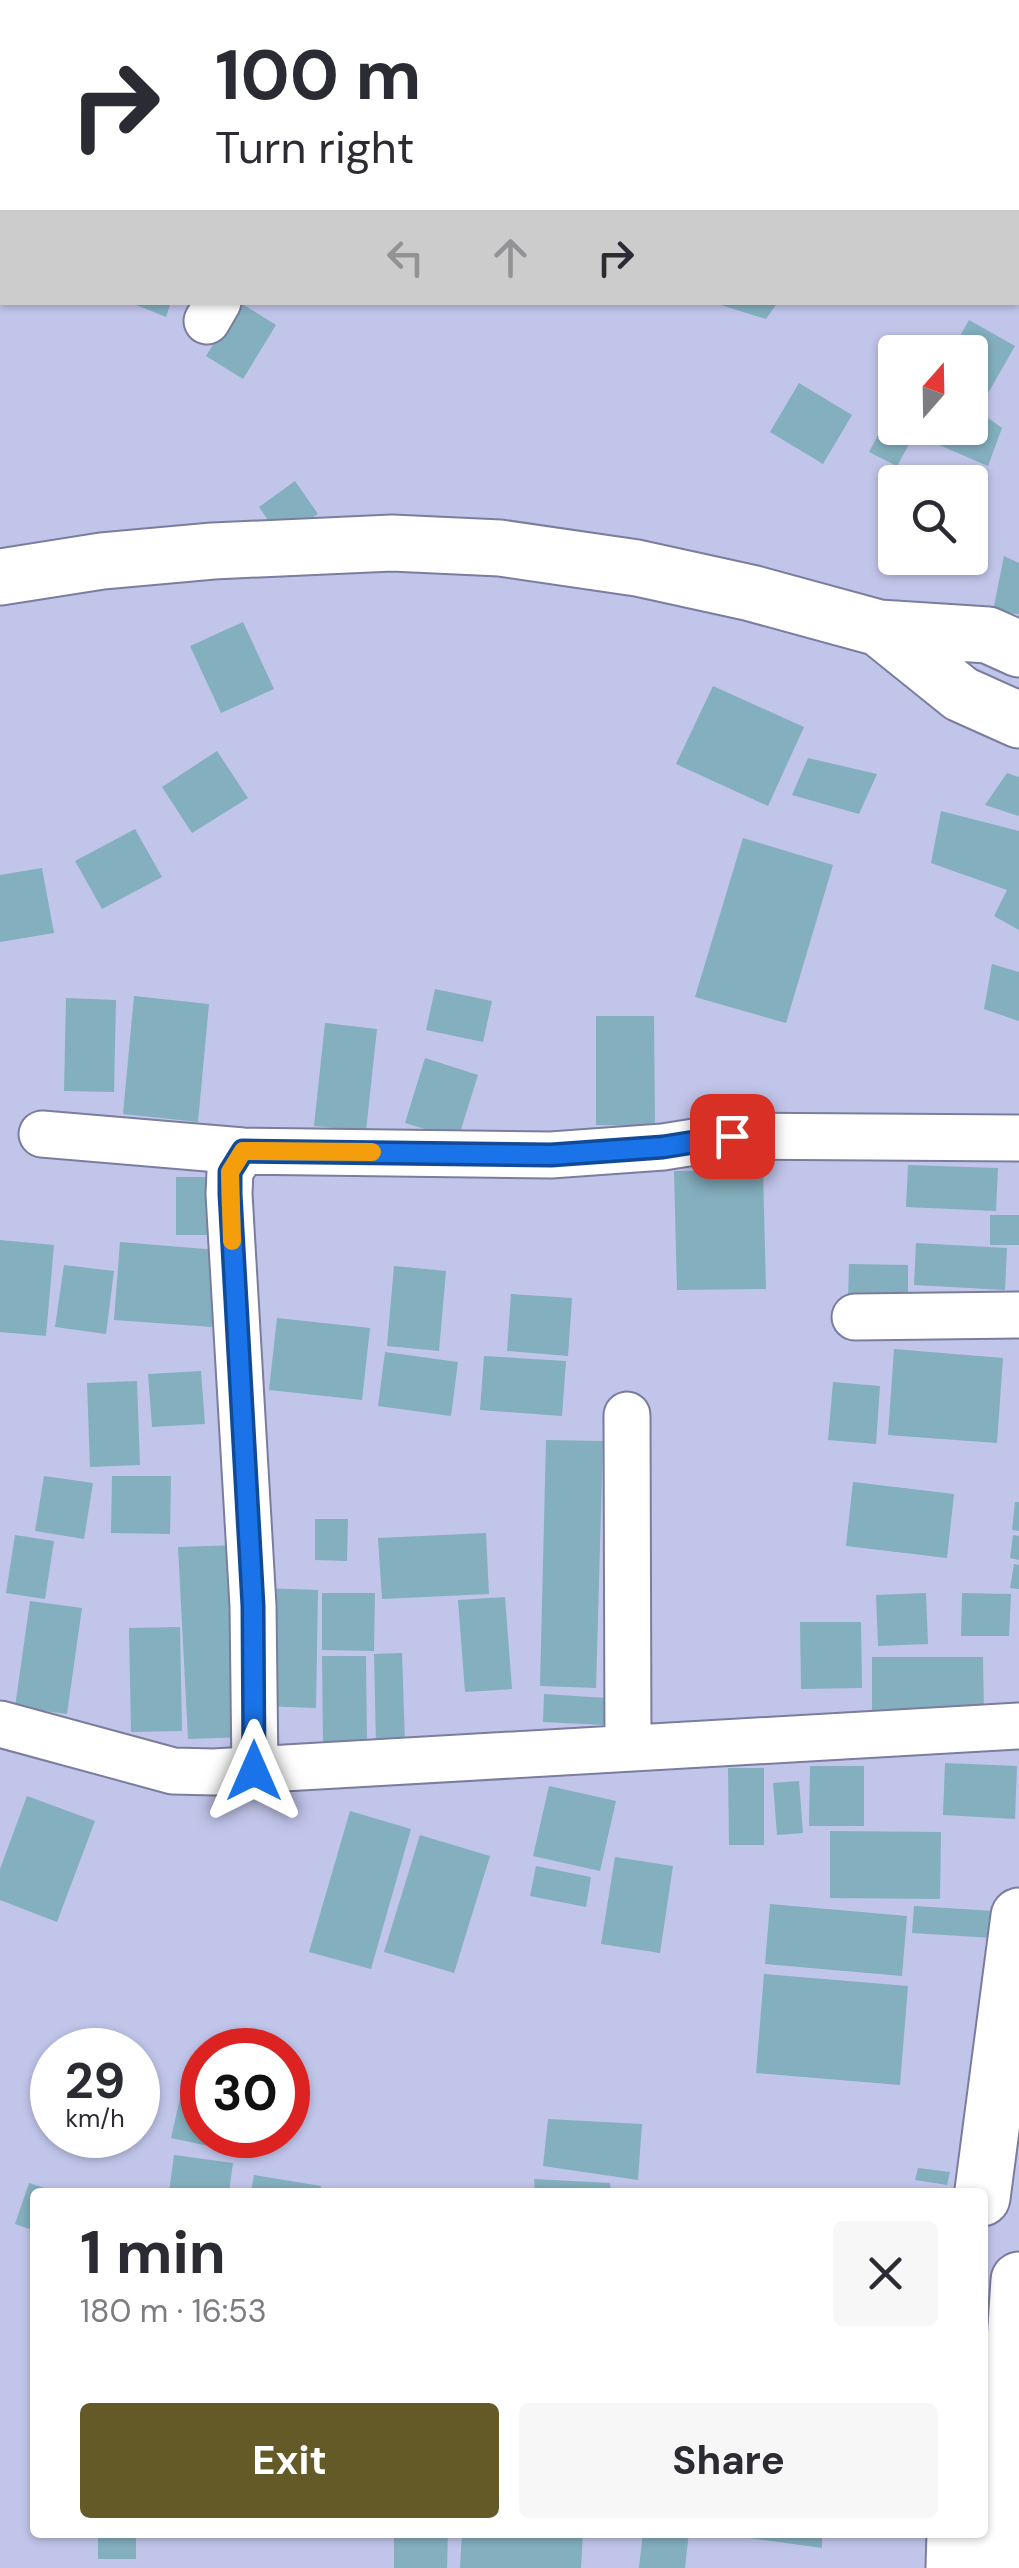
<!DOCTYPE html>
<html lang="en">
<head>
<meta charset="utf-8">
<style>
	:root { --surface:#fff; --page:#f7f7f7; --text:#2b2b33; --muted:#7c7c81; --accent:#635a27 }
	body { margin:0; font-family:"DM Sans",sans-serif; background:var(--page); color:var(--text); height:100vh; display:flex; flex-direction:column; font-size:38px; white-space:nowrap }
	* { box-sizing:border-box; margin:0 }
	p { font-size:32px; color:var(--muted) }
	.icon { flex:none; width:55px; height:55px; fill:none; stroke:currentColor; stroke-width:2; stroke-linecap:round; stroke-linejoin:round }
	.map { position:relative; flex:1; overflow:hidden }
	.panel { position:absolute; left:30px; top:2188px; width:958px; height:350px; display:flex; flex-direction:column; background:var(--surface); border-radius:10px; box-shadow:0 2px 8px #0004 }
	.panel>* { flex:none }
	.guide { position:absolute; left:0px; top:0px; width:1020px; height:305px; box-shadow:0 2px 8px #0004; background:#fff; color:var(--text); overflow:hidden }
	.needle { width:65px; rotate:20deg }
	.buttons { position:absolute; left:878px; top:335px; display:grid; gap:20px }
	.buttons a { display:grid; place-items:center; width:110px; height:110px; border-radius:10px; background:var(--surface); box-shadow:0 2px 8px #0004; font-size:50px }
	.speed { position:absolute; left:30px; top:2028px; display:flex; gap:20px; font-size:50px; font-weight:700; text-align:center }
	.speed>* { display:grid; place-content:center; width:130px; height:130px; border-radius:50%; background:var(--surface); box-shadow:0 2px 8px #0004; line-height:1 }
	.speed small { font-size:25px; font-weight:400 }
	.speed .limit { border:15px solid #d22; background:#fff; color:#111 }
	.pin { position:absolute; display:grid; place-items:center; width:85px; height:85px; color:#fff; margin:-42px; border-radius:20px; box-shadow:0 5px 15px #0006 }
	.me { position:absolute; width:110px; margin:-55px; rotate:0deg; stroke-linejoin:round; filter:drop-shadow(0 0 8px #0008) }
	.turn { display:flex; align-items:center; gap:35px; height:210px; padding:0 50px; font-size:45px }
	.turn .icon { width:130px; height:130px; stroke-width:2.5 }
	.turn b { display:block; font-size:70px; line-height:85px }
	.lanes { display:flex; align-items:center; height:95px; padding:0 50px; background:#0003; justify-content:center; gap:50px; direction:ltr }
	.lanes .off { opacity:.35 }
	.round { display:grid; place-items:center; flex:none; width:105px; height:105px; border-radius:10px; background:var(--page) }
	.overview { display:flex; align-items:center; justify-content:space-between; height:170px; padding:0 50px }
	h1 { font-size:60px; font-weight:700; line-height:75px }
	.cta { display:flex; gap:20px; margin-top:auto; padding:20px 50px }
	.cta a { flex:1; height:115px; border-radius:10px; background:var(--accent); color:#fff; font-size:40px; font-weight:700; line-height:115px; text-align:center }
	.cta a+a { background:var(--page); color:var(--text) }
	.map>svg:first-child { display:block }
	.building { fill:#84afbe }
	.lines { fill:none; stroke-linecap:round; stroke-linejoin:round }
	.street-casing { stroke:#7a7d9e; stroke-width:49 }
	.secondary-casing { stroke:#7a7d9e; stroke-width:59 }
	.street { stroke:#fff; stroke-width:45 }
	.secondary { stroke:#fff; stroke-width:55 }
	.route-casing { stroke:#114b97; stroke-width:25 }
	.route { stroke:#1a73e8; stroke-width:18 }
	.slow { stroke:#f59e0b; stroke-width:18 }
</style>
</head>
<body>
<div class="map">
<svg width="1019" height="2568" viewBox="0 0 1019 2568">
	<rect width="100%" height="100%" fill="#c1c5ea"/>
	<path class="building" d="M129,302H171L166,317Z
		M239,302L276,325L243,379L206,356Z
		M711,302H778L766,319Z
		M969,320L1015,346L987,395L970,386V352H951Z
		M799,383L852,415L823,464L770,432Z
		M895,403V428H918L897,466L869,452Z
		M970,405L1002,428L988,466L925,439L928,428H970Z
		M295,481L318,514L281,539L259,507Z
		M1004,556L1019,563V614L993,611Z
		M243,622L274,689L221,713L190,646Z
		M713,686L804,727L768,806L676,764Z
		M217,751L248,798L192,833L162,787Z
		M808,758L877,774L859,814L792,795Z
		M1007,773L1019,777V816L985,805Z
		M941,811L1019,831V930L994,916L1007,890L931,863Z
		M135,829L162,877L102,909L75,861Z
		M743,838L833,865L786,1023L695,997Z
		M42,868L54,933L0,942V875Z
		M992,964L1019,972V1021L984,1009Z
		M435,989L492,1001L483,1042L426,1030Z
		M134,996L209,1004L198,1122L123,1114Z
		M66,998L116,1000L114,1092L64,1091Z
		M596,1016H654L655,1126L596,1125Z
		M325,1023L377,1029L366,1131L314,1126Z
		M425,1058L478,1075L458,1139L405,1123Z
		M908,1165L998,1168L996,1211L906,1207Z
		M763,1170L766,1289L677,1290L674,1171Z
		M176,1177H211L212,1235H176Z
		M990,1215H1019V1245H990Z
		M0,1240L54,1245L46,1336L0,1332Z
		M120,1242L218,1250L212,1327L114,1320Z
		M916,1243L1007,1248L1005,1290L914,1285Z
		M849,1264L908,1265V1302L848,1301Z
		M64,1265L114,1271L106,1334L55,1327Z
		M394,1266L446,1271L439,1351L387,1346Z
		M511,1294L572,1298L568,1356L507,1351Z
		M277,1318L370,1328L362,1400L269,1390Z
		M894,1349L1003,1358L997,1443L888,1435Z
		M385,1352L458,1362L451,1416L378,1406Z
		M484,1356L566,1361L562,1416L480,1410Z
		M201,1371L205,1424L152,1427L148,1374Z
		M137,1381L140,1465L90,1467L87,1383Z
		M833,1382L880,1386L876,1444L828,1440Z
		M546,1440L603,1441L596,1688L540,1686Z
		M44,1476L93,1483L84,1539L35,1531Z
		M112,1476H171L170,1534L111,1533Z
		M853,1482L954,1494L947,1558L846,1546Z
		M1015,1502H1019V1531L1012,1530Z
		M315,1519H348L347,1561L315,1560Z
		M486,1533L489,1594L382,1599L378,1538Z
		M15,1535L54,1541L45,1599L6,1593Z
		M1013,1535L1019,1536V1560L1010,1558Z
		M236,1545L245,1737L188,1739L178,1547Z
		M1014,1564L1019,1565V1589L1010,1588Z
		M262,1588L318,1590L316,1708L260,1706Z
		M322,1593H375L374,1651L322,1650Z
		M926,1593L928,1644L878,1646L876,1595Z
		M962,1593L1011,1594L1009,1636H961Z
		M505,1597L512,1689L465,1692L458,1600Z
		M30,1601L82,1608L67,1714L15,1707Z
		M800,1622H861L862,1688L801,1689Z
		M180,1627L182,1731L131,1732L129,1628Z
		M402,1653L405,1745H376L374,1654Z
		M322,1656H366L367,1745L323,1746Z
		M872,1657H983L984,1714H872Z
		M544,1694L607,1698L605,1725L543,1722Z
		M945,1763L1017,1766L1015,1819L943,1815Z
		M810,1766H864V1826H809Z
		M728,1768H764V1845H729Z
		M799,1781L803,1833L777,1835L773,1783Z
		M549,1786L616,1801L600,1871L533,1856Z
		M27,1796L95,1821L57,1922L0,1900V1869Z
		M350,1811L411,1829L371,1969L309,1952Z
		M830,1831L941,1832L940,1899L830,1898Z
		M420,1835L490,1856L454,1973L384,1952Z
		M615,1857L673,1866L660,1953L601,1944Z
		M536,1866L591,1877L586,1907L530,1896Z
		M770,1904L907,1916L902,1976L765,1964Z
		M914,1906L994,1911L993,1938L912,1933Z
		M764,1974L908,1986L900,2085L756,2073Z
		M181,2094L202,2099V2135H235L232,2151L171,2138Z
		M548,2119L642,2124L638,2180L543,2166Z
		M174,2155L233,2163L229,2192H169Z
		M918,2168L950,2172L947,2185L915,2180Z
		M254,2175L321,2186L320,2192H251Z
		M534,2179L610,2183L611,2192H535Z
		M29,2183L58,2192H35V2231L15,2224Z
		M98,2532H136V2559H98Z
		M394,2532H448L447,2568H394Z
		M462,2532H583L581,2568H460Z
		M643,2532H689L685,2568H639Z
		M743,2532H822V2548L743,2537Z"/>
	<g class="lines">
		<g class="street-casing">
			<path id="street" d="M394,2L395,0
				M1018,277L1019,278
				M207,321L218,302
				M42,1134L243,1151L551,1155L663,1147L732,1136L1019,1138
				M243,1151L230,1171L229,1194L253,1606L255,1771
				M855,1317L1019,1315
				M627,1415L628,1748
				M0,1724L173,1771L214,1772L1019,1726"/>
		</g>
		<g class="secondary-casing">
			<path id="secondary" d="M0,577L102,561L213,551L392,543L500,548L637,568L751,593L879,628L988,635L1019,649
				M879,628L961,694L1019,720
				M982,2198L1019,1916
				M954,2568L955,2532
				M1000,2568L1019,2280"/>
		</g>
		<use href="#street" class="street"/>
		<use href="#secondary" class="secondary"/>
	</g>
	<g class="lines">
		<g class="route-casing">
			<path id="route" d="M254,1771L253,1606L230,1194V1172L243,1151L551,1155L663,1147L732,1136"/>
		</g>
		<use href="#route" class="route"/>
		<path class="slow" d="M232,1241L230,1172L243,1151L372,1152"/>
	</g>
</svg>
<div class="buttons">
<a><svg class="needle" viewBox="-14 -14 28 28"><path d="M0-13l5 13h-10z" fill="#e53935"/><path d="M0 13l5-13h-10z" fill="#7c7c81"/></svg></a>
<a><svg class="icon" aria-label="search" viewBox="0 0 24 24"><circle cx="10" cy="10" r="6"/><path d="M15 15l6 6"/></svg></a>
</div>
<div class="speed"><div>29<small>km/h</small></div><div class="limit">30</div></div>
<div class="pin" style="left:732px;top:1136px;background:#d93025"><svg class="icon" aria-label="arrive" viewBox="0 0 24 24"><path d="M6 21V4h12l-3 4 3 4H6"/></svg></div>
<svg class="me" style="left:254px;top:1771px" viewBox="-20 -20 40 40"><path d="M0-17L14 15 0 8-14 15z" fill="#1a73e8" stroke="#fff" stroke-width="4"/></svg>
<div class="guide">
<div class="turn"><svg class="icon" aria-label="right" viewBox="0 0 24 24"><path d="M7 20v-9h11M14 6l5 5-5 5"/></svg><div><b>100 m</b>Turn right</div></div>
<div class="lanes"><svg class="icon off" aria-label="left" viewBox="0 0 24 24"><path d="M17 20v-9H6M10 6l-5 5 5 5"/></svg><svg class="icon off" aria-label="ahead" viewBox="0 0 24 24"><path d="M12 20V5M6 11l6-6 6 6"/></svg><svg class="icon" aria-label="right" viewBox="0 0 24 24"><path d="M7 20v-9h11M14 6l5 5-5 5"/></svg></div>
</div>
<section class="panel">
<div class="overview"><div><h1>1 min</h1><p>180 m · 16:53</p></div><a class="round"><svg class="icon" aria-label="close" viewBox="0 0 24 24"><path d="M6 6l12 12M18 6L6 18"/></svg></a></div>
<div class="cta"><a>Exit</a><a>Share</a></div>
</section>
</div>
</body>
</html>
